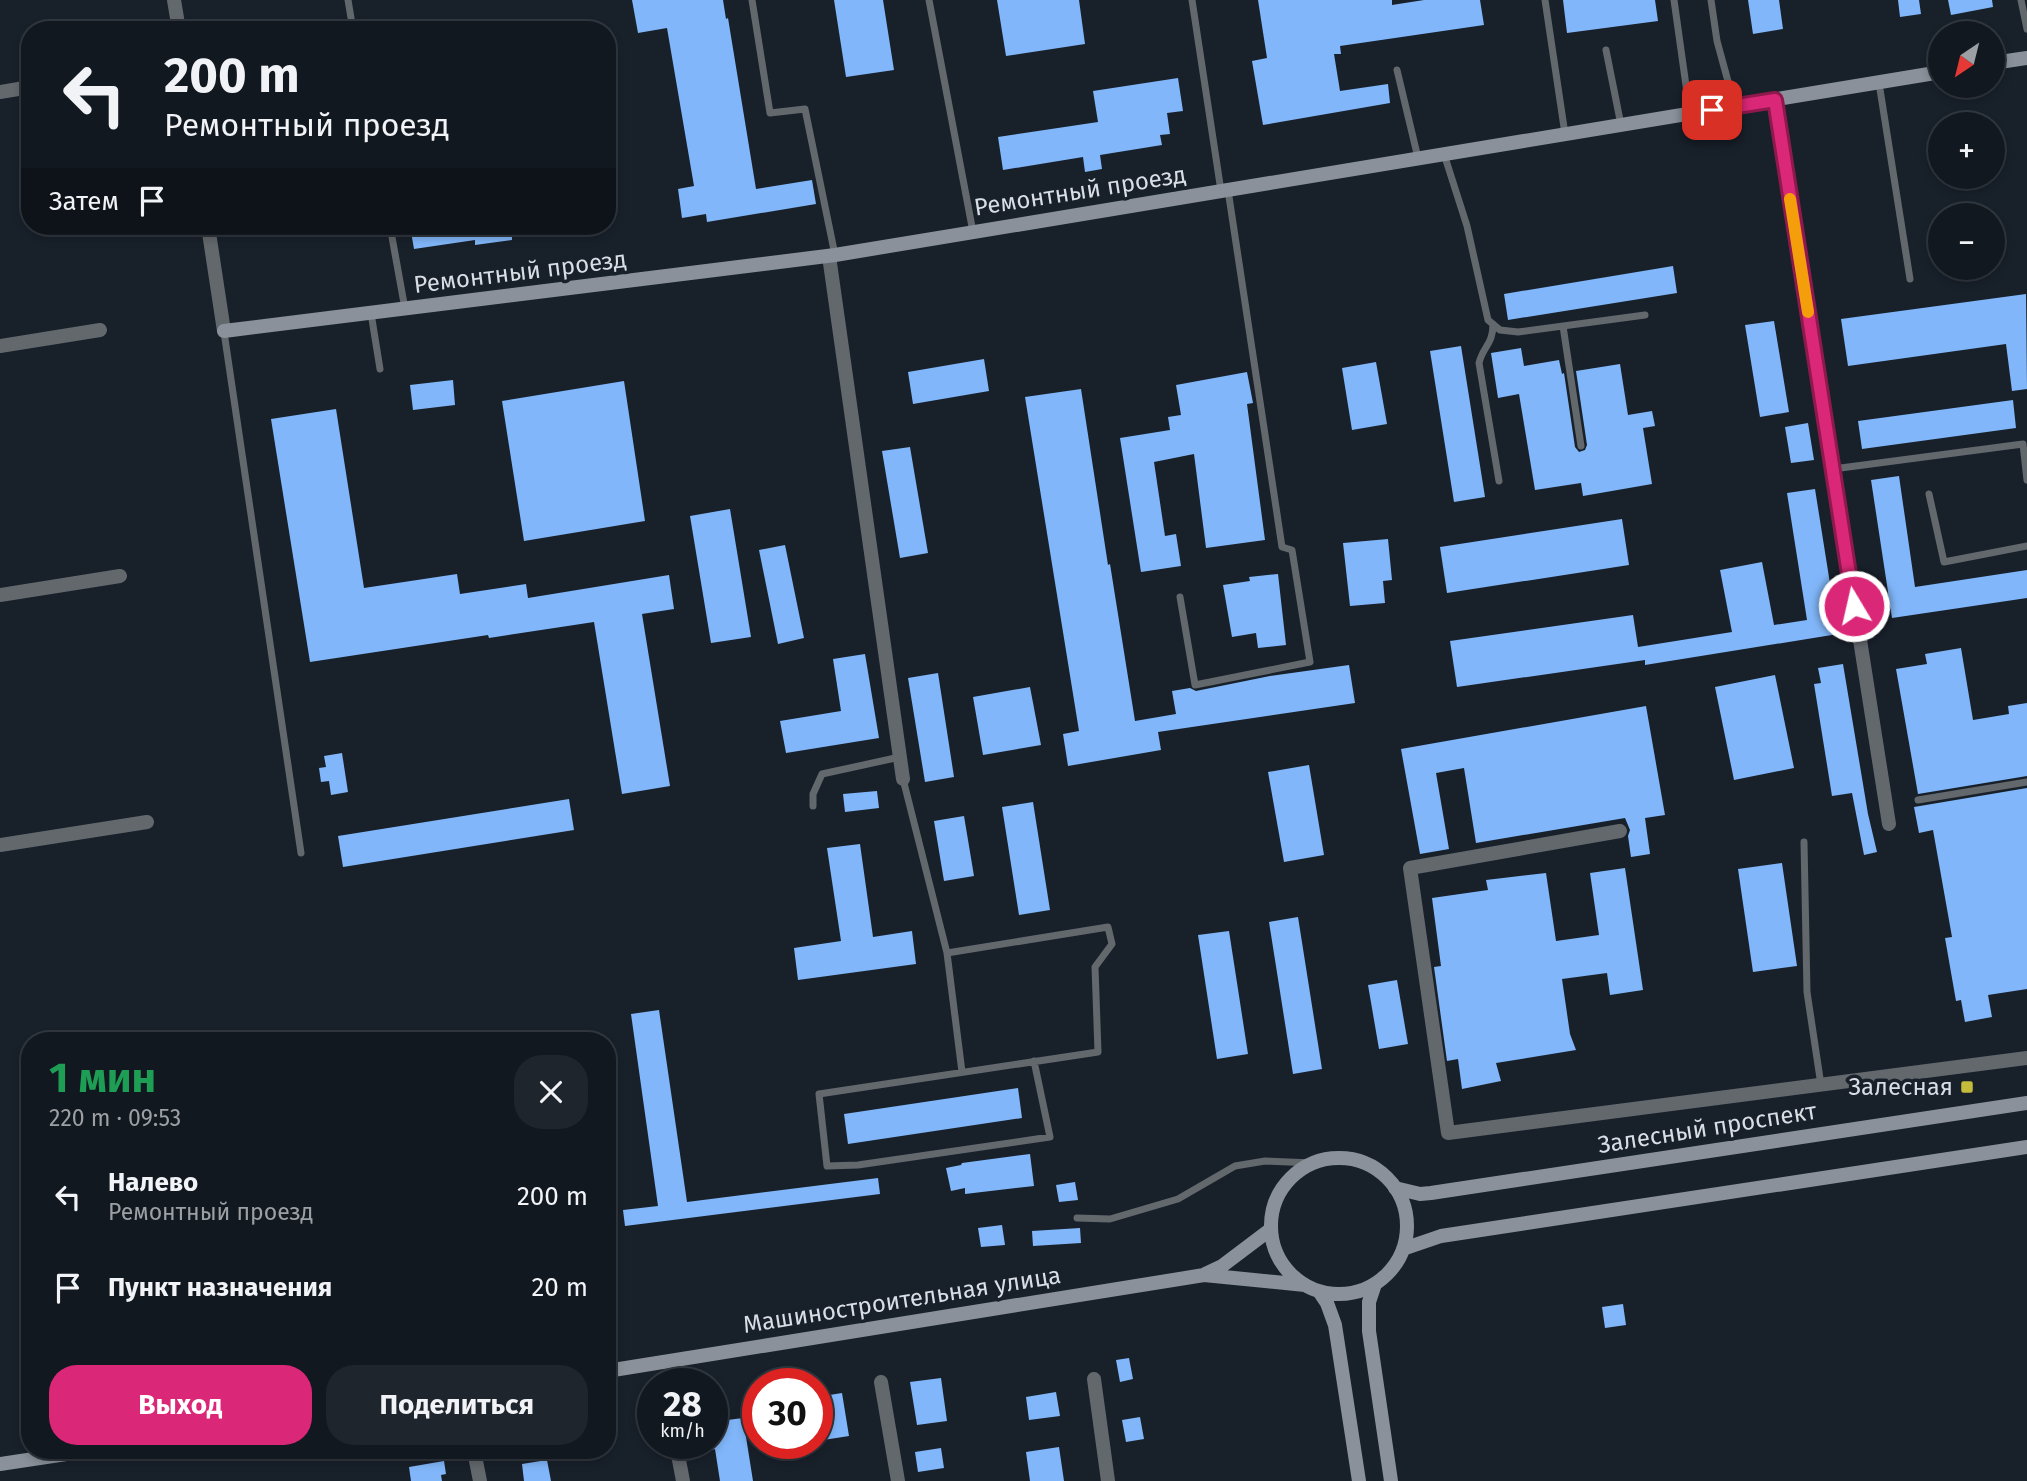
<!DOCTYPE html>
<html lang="ru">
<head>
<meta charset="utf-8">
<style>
	:root { --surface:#121820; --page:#1f252d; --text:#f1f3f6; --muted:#9ca0a5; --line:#31373e; --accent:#db2777 }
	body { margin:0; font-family:"Fira Sans",sans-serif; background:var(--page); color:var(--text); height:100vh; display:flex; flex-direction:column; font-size:26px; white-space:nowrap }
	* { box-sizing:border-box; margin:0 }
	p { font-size:23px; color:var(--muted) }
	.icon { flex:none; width:38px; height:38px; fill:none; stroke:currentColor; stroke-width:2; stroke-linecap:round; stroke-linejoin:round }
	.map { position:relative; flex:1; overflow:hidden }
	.panel { position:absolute; left:21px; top:1032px; width:595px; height:427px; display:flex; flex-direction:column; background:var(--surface); border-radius:28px; box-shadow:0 4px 10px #0003,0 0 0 2px var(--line) }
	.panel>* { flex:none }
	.hud { position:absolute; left:21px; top:21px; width:595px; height:214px; border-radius:28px; box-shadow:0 4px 10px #0003,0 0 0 2px var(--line); background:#121820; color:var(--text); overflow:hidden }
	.needle { width:46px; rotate:215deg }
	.buttons { position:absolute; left:1928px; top:21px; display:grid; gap:14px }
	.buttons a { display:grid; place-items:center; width:77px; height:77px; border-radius:50%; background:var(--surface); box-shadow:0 4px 10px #0003,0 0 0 2px var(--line); font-size:35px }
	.speed { position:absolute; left:637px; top:1368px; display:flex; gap:14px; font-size:35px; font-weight:700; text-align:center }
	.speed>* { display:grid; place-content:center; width:91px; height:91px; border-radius:50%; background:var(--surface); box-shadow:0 4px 10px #0003,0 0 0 2px var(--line); line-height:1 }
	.speed small { font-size:18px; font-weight:400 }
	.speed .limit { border:10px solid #d22; background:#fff; color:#111 }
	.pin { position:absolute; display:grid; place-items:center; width:60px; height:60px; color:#fff; margin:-30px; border-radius:14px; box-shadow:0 4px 10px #0006 }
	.me { position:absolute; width:77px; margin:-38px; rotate:351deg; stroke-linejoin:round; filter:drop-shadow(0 0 5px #0008) }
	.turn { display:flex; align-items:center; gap:24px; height:147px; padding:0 28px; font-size:32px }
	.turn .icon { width:91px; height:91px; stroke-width:2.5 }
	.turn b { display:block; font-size:49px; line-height:60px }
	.then { display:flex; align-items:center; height:66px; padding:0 28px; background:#0003; gap:14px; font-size:26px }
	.round { display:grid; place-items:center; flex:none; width:74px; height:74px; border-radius:28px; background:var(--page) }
	.overview { display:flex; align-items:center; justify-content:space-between; height:119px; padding:0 28px }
	h1 { font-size:42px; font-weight:700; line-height:52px; color:#1e9e55 }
	.button { display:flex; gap:14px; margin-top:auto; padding:14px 28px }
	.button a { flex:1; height:80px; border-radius:28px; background:var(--accent); color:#fff; font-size:28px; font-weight:700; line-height:80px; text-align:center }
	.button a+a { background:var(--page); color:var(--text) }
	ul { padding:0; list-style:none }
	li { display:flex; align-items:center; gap:21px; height:91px; padding:0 28px }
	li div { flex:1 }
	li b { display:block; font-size:26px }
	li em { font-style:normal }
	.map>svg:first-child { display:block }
	.building { fill:#81b7fa }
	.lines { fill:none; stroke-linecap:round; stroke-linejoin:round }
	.lane { stroke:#63686d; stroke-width:7 }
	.street { stroke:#63686d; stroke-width:14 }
	.secondary { stroke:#8a919a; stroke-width:14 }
	.route-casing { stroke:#8e194d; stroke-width:18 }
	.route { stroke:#db2777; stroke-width:12 }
	.slow { stroke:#f59e0b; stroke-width:12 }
	.poi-dot { fill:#c6bc3c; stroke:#18202a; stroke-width:2.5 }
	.labels { text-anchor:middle; stroke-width:7; stroke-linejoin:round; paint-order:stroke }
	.street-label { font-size:24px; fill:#d9dee5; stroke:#18202a }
	.poi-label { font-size:24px; fill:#d9dee5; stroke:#18202a; text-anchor:end }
</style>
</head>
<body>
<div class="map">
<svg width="2027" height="1481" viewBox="0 0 2027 1481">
	<rect width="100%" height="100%" fill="#18202a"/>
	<path class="building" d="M632,0H723L726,19L728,18L756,189L812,180L816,204L707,222L706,214L682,218L678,189L694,186L667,28L638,33Z
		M834,0H883L894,70L846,77Z
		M997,0H1079L1085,44L1006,56Z
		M1258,0H1392V5L1424,0H1480L1484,25L1340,46L1341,54H1334L1340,91L1388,84L1390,103L1263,125L1252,61L1267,58Z
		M1563,0H1655L1658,21L1567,33Z
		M1748,0H1779L1783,29L1753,34Z
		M1898,0H1919L1921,14L1900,17Z
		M1948,0H1992L1993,7L1951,15Z
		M1178,78L1183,111L1167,113L1170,134L1160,135L1162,145L1100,155L1102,169L1085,172L1083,157L1003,170L998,137L1098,122L1093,91Z
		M410,226H512V240L475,245V240L414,249Z
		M1673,266L1677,293L1508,320L1504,294Z
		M2026,294L2027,389L2012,391L2006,344L1848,366L1841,319Z
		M1774,321L1789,412L1760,417L1745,325Z
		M1461,346L1485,497L1454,502L1430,351Z
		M1521,348L1524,366L1559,360L1562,374L1564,373L1575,447L1579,452L1585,450L1587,445L1576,371L1620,364L1628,415L1652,411L1655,426L1643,428L1652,484L1583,496L1581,483L1535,490L1519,394L1498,398L1491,353Z
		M984,359L989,391L913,404L908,372Z
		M1376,362L1387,424L1352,430L1342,368Z
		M1247,372L1253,403L1247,404L1265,540L1206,548L1194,454L1154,462L1165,536L1176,534L1181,566L1141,572L1120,438L1170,430L1168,417L1181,415L1176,385Z
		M453,380L455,405L413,410L410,385Z
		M624,381L645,521L524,541L502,401Z
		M1081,389L1108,565L1110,564L1135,721L1176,714L1172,691L1190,688L1196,691L1270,676L1349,665L1355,703L1158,732L1161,750L1068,766L1063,734L1079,731L1025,397Z
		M2013,400L2016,428L1862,449L1858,421Z
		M336,409L364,588L457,574L460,594L526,584L528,598L669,575L674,609L642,614L670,786L622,794L594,622L489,638L488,635L310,662L271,419Z
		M1808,423L1814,460L1791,463L1785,427Z
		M910,447L928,553L900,558L882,451Z
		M1899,476L1915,587L2027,570V598L1892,618L1871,480Z
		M1815,489L1838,634L1645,665V660L1457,687L1450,641L1633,615L1638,647L1732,632L1720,570L1762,562L1774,625L1807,620L1787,493Z
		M730,509L751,637L711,643L690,516Z
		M1622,519L1629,565L1447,593L1440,547Z
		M1388,539L1392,580L1383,581L1385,603L1350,606L1343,543Z
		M785,545L804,638L778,644L759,550Z
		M1278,574L1286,645L1258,648L1256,633L1232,637L1223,585L1250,581L1249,577Z
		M1961,648L1973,720L2009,714L2008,706L2027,703V776L1918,794L1896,669L1927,664L1925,654Z
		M865,654L879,738L786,753L780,721L841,711L833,659Z
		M1843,664L1868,814L1877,852L1864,855L1852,793L1832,796L1814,684L1821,683L1818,668Z
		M938,673L954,777L925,782L908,678Z
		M1775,675L1794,768L1734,780L1715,687Z
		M1030,687L1041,745L983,755L973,697Z
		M1646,706L1665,815L1645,818L1650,854L1631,857L1628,836L1630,830L1625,818L1476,843L1464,768L1436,773L1449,849L1420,854L1401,749Z
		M342,753L348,792L331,795L329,781L321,782L319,768L326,767L324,756Z
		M1309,765L1324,855L1284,862L1268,772Z
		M2027,788V989L1988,995L1992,1017L1965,1022L1961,1000L1956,1001L1945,938L1952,937L1933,830L1919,833L1914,807Z
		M877,791L879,808L845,812L843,794Z
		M569,799L574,830L343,867L338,836Z
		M1033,802L1050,910L1019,915L1002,807Z
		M964,816L974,876L944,881L934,821Z
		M860,844L873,937L912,931L916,964L798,980L794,948L841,941L827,848Z
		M1782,863L1797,966L1753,972L1738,869Z
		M1625,868L1643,990L1610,995L1607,973L1562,979L1570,1034L1576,1050L1496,1063L1501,1081L1462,1089L1458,1059L1447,1061L1434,967L1441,966L1432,898L1488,890L1486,880L1546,873L1556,941L1599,935L1590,873Z
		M1298,917L1322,1069L1293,1074L1269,922Z
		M1229,931L1248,1054L1217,1059L1198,935Z
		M1397,980L1408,1044L1379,1049L1368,985Z
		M659,1010L687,1202L878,1178L880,1194L625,1226L623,1210L658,1206L631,1014Z
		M1018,1088L1022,1118L848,1144L844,1114Z
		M1030,1154L1034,1186L965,1194V1188L951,1191L946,1168L961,1165L962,1163Z
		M1075,1182L1078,1200L1059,1202L1056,1185Z
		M1002,1225L1005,1245L981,1247L978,1228Z
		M1080,1228L1081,1243L1033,1246L1032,1231Z
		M1623,1304L1626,1325L1605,1328L1602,1307Z
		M1129,1358L1133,1379L1120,1382L1116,1360Z
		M941,1378L947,1421L917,1425L910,1382Z
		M1056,1392L1060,1416L1029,1420L1026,1397Z
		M842,1393L849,1436L817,1441V1397Z
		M1140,1417L1144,1439L1126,1442L1122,1420Z
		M743,1418L753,1481H720L715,1449L712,1450V1422Z
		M1059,1447L1064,1481H1030L1026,1452Z
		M941,1448L944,1468L918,1472L915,1452Z
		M547,1460L551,1481H524L522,1464Z
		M444,1461L446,1474L441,1475L442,1481H411L409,1467Z"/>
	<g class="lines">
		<path class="lane" d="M348,0L353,30
			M752,0L770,113L805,109L835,255
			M929,0L973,232
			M1192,0L1221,191
			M1545,0L1565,134
			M1674,0L1690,114
			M1711,0L1717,41L1735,107
			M2021,0L2027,29
			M1606,50L1621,125
			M1397,70L1418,158
			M1879,83L1910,279
			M1444,154L1467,226L1488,320L1500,330L1518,332L1645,315
			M390,226L405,309
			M371,313L380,369
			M1493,324C1493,345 1483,346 1479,363L1499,481
			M1563,326L1581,446
			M224,332L301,853
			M1833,469L2023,444L2027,480
			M1929,494L1944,562L2027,546
			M1180,597L1195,685L1310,662L1292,550L1282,547L1228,190
			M903,779L947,953L962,1072
			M1918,800L2027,782
			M813,806V794L822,774L900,757
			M1804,842L1807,992L1821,1085
			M947,953L1108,927L1112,944L1095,967L1098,1052L819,1094L827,1166L858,1165L1050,1137L1034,1061
			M1077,1218L1110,1219L1178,1199L1235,1166L1265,1161L1313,1163"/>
		<path class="street" d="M174,0L179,30
			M0,92L30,87
			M1775,100L1889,824
			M208,226L224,331
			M829,256L903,779
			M0,346L100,330
			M0,595L120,576
			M1620,831L1410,868L1448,1133L2027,1058
			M0,845L147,822
			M1094,1379L1108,1481
			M881,1382L898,1481
			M676,1444L683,1481
			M474,1451L480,1481"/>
		<path class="secondary" d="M1993,63L2027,58
			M224,331L835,255L1941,72
			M1271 1226a68 68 0 1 1 136 0a68 68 0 1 1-136 0Z
			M1395,1188L1420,1194L1431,1193L2027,1103
			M1403,1249L1441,1236L2027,1147
			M1205,1274L1222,1266L1271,1229
			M1375,1284L1369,1302V1331L1391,1481
			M1319,1291L1327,1303L1335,1325L1359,1481
			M607,1371L1204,1275L1305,1285
			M0,1464L86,1451"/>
	</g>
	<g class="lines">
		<g class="route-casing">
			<path id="route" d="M1712,110L1775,100L1854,606"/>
		</g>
		<use href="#route" class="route"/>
		<path class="slow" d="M1790,199L1808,312"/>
	</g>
	<rect class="poi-dot" x="1960" y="1080" width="14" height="14" rx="3.5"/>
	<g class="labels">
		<g class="street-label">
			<text transform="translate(1080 191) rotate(-9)" y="8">Ремонтный проезд</text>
			<text transform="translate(520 272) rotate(-7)" y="8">Ремонтный проезд</text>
			<text transform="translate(1707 1128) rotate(-9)" y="8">Залесный проспект</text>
			<text transform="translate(902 1300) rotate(-9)" y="8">Машиностроительная улица</text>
		</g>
		<g class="poi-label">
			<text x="1953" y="1095">Залесная</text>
		</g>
	</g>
</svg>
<div class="buttons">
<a><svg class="needle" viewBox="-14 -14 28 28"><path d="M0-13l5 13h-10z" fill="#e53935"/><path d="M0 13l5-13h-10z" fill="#9ca0a5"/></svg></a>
<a>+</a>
<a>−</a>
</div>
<div class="speed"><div>28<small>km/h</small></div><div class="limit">30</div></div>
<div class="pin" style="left:1712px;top:110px;background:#d93025"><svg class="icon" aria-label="arrive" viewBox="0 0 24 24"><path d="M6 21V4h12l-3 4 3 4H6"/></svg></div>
<svg class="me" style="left:1854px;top:606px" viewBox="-20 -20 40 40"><circle r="17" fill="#db2777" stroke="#fff" stroke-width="3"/><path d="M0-11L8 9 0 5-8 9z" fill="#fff"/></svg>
<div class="hud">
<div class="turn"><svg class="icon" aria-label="left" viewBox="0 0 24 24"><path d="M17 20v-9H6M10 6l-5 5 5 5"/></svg><div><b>200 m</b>Ремонтный проезд</div></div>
<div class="then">Затем<svg class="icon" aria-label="arrive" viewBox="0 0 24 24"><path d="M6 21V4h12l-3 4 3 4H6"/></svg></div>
</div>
<section class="panel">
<div class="overview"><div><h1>1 мин</h1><p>220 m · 09:53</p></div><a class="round"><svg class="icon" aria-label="close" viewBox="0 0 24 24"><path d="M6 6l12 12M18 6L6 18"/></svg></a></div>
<ul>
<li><svg class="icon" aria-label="left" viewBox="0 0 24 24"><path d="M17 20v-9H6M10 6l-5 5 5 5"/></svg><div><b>Налево</b><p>Ремонтный проезд</p></div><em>200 m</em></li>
<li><svg class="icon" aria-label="arrive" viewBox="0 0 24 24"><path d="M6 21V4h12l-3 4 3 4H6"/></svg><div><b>Пункт назначения</b></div><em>20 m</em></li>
</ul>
<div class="button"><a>Выход</a><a>Поделиться</a></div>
</section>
</div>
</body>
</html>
